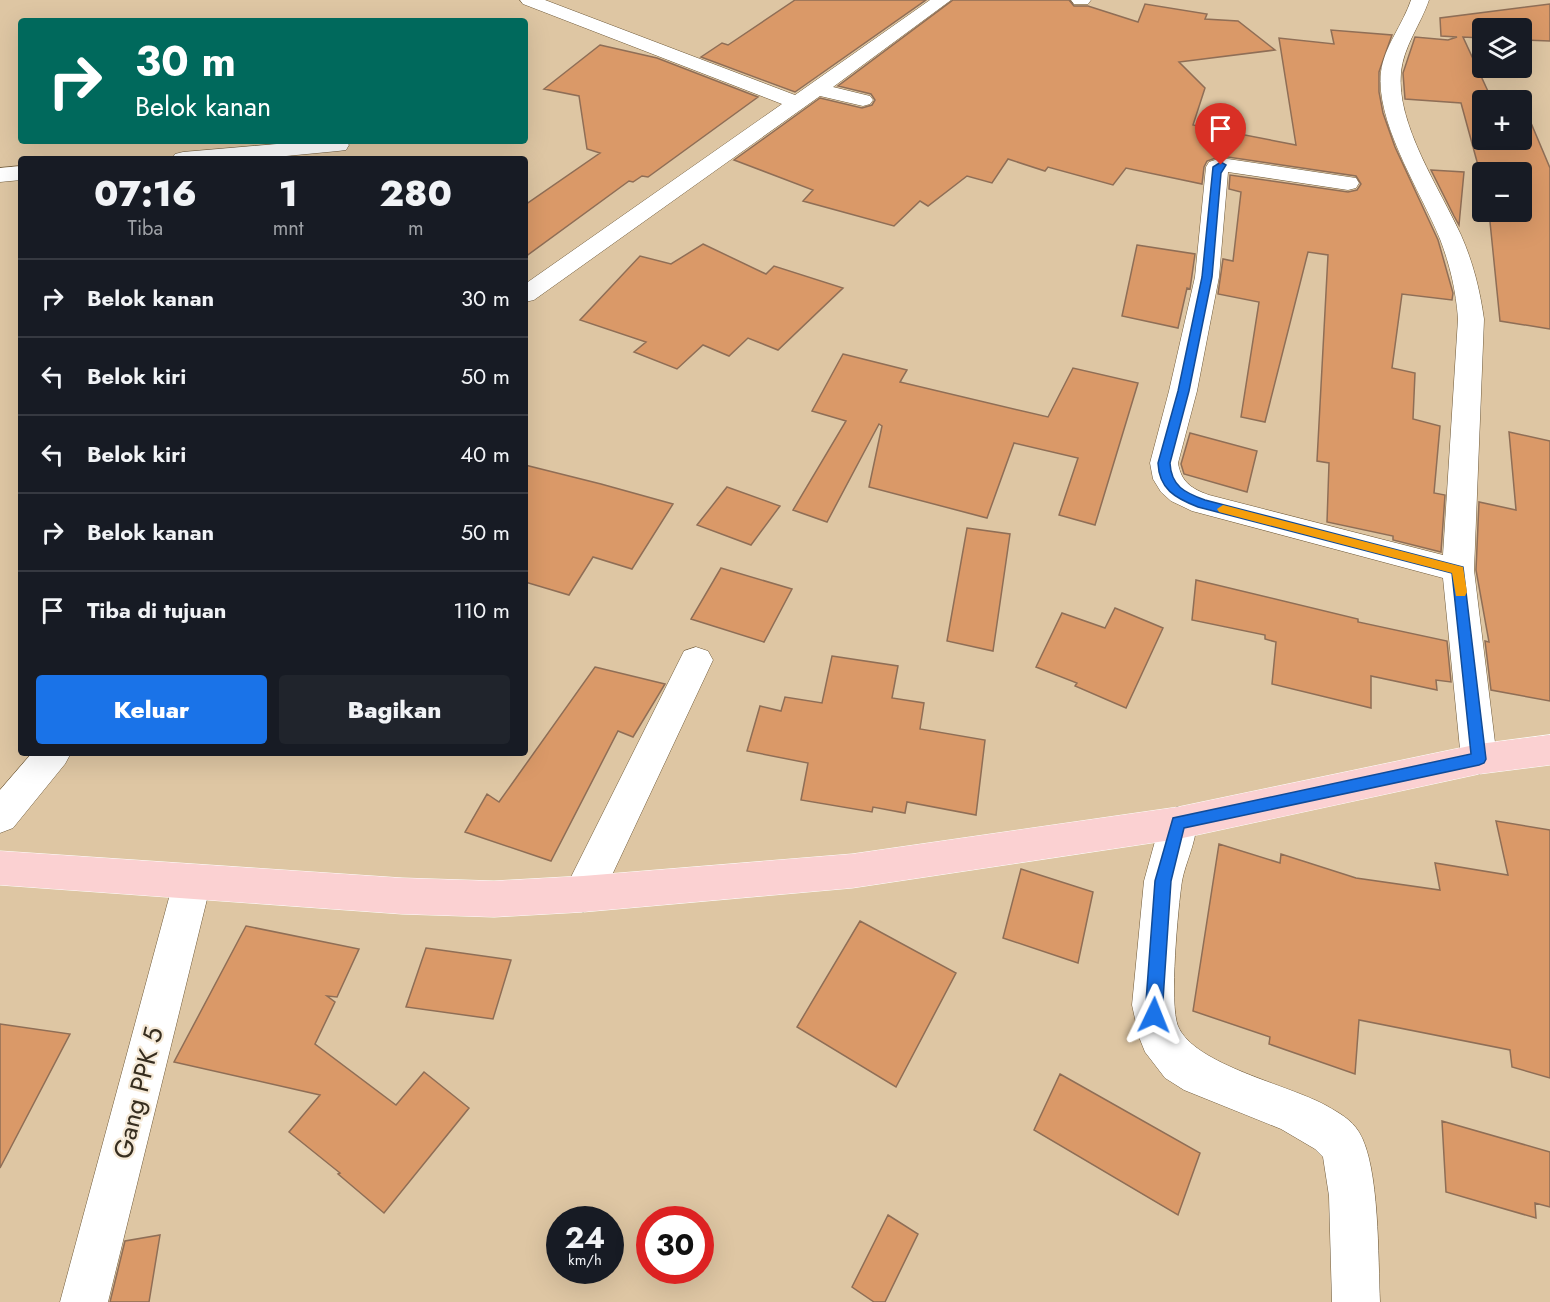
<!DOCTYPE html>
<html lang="id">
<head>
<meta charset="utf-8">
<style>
	:root { --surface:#171b24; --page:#20242c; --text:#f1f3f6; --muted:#9ea1a6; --line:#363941; --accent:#1a73e8 }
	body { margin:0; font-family:Jost,sans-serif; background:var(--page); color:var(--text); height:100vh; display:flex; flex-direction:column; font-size:22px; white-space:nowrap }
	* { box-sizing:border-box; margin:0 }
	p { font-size:20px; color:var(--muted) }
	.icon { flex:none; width:33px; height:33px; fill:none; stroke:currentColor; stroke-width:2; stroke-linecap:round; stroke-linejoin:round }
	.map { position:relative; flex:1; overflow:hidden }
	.sheet { position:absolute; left:18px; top:156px; width:510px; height:600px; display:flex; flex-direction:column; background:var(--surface); border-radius:6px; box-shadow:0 6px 24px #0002 }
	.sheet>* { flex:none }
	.top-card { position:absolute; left:18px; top:18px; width:510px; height:126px; border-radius:6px; box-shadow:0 6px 24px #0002; background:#00695c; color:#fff; overflow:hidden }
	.controls { position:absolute; left:1472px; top:18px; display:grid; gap:12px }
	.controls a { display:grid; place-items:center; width:60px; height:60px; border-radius:6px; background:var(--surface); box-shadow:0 6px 24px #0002; font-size:30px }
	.speed { position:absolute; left:546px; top:1206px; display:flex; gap:12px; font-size:30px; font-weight:700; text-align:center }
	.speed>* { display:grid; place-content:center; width:78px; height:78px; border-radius:50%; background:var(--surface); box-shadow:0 6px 24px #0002; line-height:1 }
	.speed small { font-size:15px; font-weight:400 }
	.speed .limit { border:9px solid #d22; background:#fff; color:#111 }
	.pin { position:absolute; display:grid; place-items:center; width:51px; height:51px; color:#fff; margin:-62px -26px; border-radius:50% 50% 50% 0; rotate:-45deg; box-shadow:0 0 6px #0007 }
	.pin .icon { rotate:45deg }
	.me { position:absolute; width:66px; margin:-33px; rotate:2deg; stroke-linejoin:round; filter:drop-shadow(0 0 4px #0008) }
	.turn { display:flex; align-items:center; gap:21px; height:126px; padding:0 18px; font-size:27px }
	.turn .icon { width:78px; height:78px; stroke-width:2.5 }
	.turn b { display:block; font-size:42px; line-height:51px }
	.eta { display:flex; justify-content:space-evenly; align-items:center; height:102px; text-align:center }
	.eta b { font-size:36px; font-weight:800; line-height:42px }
	.primary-button { display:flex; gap:12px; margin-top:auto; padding:12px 18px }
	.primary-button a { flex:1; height:69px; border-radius:6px; background:var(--accent); color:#fff; font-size:24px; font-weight:800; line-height:69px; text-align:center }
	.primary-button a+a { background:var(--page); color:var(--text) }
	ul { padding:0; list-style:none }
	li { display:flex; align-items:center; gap:18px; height:78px; padding:0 18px; border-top:2px solid var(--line) }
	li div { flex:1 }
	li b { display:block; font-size:22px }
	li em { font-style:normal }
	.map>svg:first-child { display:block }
	.building { fill:#da9968; stroke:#8f6e56; stroke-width:1.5 }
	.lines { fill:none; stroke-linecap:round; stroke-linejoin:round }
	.minor-casing { stroke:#6f5a3a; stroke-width:1 }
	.primary-casing { stroke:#fff; stroke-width:1 }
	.minor { fill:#fff; fill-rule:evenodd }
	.primary { fill:#fbd1d2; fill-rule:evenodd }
	.route { fill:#1a73e8; stroke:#114b97; stroke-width:1.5 }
	.slow { fill:#f59e0b }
	.labels { text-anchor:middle; stroke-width:4.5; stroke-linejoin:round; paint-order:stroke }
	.near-street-label { font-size:26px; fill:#362d1f; stroke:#f5e9d7 }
</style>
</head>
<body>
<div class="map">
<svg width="1550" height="1302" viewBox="0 0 1550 1302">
	<rect width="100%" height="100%" fill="#dec6a3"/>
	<path class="building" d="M795,0H926L795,92L701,57L722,43L728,45Z
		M953,0H1069L1074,6H1088L1138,22L1145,4L1207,14L1205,19L1238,21L1275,50L1179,62L1205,88L1193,125L1296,145L1279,38L1334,44L1331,30L1392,35L1379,72V92L1383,113L1395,147L1438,240L1453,293L1452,300L1402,294L1392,368L1415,373L1413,419L1440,426L1434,493L1445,495L1441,552L1393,540V536L1327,522L1329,463L1317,461L1328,255L1308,252L1265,422L1241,417L1259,302L1218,294L1223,259L1233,261L1241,192L1229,189L1230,175L1348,192L1357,190L1361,184L1356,176L1221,156L1207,161L1204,167L1202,184L1126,168L1113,185L1048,167L1045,171L1008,159L992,183L967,176L928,206L920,201L894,226L803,201L813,190L734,160L820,98L862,108L872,105L875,100L871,94L838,86Z
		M1550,4V41L1521,40V28H1482V38L1463,37L1492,100H1482V140H1521V122L1531,123L1550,168V329L1500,321L1489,212H1521V172H1482V180L1461,103L1405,99L1403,73L1415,37L1448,40L1457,37L1441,36L1440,18Z
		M600,45L657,58L758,97L648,177L642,176L633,182L629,181L525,257V205L600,153L587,149L579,96L544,89Z
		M1431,170L1464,172L1459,225L1454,216Z
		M703,244L766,274L774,266L843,288L778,350L748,338L729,356L703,345L677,369L634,352L646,342L580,320L640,256L671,264Z
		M1137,245L1195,254L1190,289L1187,288L1178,328L1122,316Z
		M843,354L907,370L900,382L1048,417L1073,368L1138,383L1095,525L1059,515L1078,458L1014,443L987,518L869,487L882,426L879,424L827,522L793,510L846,421L812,411Z
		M1509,432L1550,441V701L1491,690L1485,641L1489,642L1476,570L1479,502L1516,510Z
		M1190,433L1257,451L1247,492L1184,474L1181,464Z
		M525,465L601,484L673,504L632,569L593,557L569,595L525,582Z
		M727,487L780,506L751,545L697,525Z
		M967,528L1010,534L993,651L947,641Z
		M721,568L792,589L764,642L691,619Z
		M1196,580L1358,619V622L1447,641L1451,682L1436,680L1437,690L1371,676V708L1272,684L1276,642L1265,639V635L1192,620Z
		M1115,608L1163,628L1126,708L1075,686L1077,683L1036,667L1062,613L1105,628Z
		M832,656L898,666L892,698L924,703L920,729L985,740L976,815L907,802L905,813L873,807L872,812L801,800L808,763L747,751L760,706L781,711L785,697L822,703Z
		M595,667L665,684L633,737L618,731L551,861L465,832L487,794L499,802Z
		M1496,821L1550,830V1078L1512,1067L1510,1050L1359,1020L1355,1074L1269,1044L1270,1037L1193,1011L1219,844L1280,863L1281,854L1356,878L1440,890L1435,863L1508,875Z
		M1021,869L1093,892L1078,963L1003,938Z
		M860,921L956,973L896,1087L797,1027Z
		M246,926L359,949L337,997L327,996L335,1002L315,1044L396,1105L424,1072L469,1108L384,1213L338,1174L340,1173L289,1132L320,1095L174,1062Z
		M426,948L511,960L493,1019L406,1007Z
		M0,1024L70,1034L0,1168Z
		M1060,1074L1200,1153L1178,1215L1034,1130Z
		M1442,1121L1550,1152V1207L1535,1203L1536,1218L1446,1192Z
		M888,1215L918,1234L885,1302H874L852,1287Z
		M160,1235L149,1302H110L125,1241Z"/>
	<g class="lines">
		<g class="minor-casing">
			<path id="minor" d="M520,0H545L795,95L930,0H951L833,87L870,96L873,100L870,104L863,106L820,96L534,300L525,302V284L782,104L523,4Z
				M1071,0H1091L1088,4H1074Z
				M1411,0H1429C1421,24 1403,47 1401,73C1396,124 1440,189 1461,235C1473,262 1480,290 1484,319L1474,570L1497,759L1492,770L1479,774L1466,770L1461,759L1443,578L1192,511L1171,501L1161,492L1153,479L1150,463L1169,391L1195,277L1206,167L1209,162L1221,158L1356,178L1359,183L1356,188L1348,190L1228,172L1219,277L1197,391L1178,463C1181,482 1192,489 1209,495L1443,555L1458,319C1456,291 1450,265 1440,239C1421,192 1375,122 1381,72C1384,47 1403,24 1411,0Z
				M311,141H346L349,145L346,150L338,151L255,159H172L175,154L183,152Z
				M21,166V180L0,182V168Z
				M696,647L708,651L713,660L597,907L583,912L569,907L564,894L569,881L684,651Z
				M32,753H71L65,764L13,828L0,833V790Z
				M1178,807L1191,811C1193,815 1196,820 1196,824C1197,840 1185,864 1182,881C1178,908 1169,1004 1178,1026C1194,1065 1290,1085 1327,1106C1339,1113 1351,1119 1359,1132C1380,1166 1378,1260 1380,1302H1332L1329,1196L1323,1157L1315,1149L1281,1129L1184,1090L1165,1078L1145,1052L1139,1037L1132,1005L1144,881L1160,823L1165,811Z
				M192,865L206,871L211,883L108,1302H60L173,883L178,871Z"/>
		</g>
		<g class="primary-casing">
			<path id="primary" d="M1550,735V765L1479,774L1178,839L852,888L583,912L494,917L402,914L0,885V851L402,878L494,881L583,876L852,854L1178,807L1479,744Z"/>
		</g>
		<use href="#minor" class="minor"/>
		<use href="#primary" class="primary"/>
	</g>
	<path class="route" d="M1221,162L1226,165L1221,173L1212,277L1189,391L1170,463C1171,486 1185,493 1205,500L1463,567L1486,759L1484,763L1479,765L1184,828L1171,881L1162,1015L1160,1021L1154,1023L1147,1021L1145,1015L1155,881L1173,818L1471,754L1452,573L1198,507C1175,498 1159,489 1158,463L1178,391L1202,277L1213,167Z"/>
	<path class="slow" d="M1223,505L1463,567L1467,592L1465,596H1456L1452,573L1219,512L1217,509Z"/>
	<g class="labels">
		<g class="near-street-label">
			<text transform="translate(138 1093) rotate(-76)" y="9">Gang PPK 5</text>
		</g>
	</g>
</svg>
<div class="controls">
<a><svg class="icon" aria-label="layers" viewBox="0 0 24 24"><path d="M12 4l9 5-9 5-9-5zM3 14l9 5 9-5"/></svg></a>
<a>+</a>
<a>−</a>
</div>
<div class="speed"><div>24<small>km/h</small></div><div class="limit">30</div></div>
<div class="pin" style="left:1221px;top:165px;background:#d93025"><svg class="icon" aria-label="arrive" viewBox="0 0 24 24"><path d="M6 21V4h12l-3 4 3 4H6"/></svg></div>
<svg class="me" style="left:1154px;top:1015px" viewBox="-20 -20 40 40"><path d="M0-17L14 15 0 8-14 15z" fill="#1a73e8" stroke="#fff" stroke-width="4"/></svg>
<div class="top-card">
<div class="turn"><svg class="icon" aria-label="right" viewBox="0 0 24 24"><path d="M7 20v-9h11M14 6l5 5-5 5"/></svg><div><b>30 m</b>Belok kanan</div></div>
</div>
<section class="sheet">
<div class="eta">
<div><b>07:16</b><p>Tiba</p></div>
<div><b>1</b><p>mnt</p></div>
<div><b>280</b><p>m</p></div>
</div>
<ul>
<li><svg class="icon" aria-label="right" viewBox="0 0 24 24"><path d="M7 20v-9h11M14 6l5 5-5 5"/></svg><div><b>Belok kanan</b></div><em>30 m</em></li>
<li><svg class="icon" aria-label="left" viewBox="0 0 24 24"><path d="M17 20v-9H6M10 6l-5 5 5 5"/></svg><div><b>Belok kiri</b></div><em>50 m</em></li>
<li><svg class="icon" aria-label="left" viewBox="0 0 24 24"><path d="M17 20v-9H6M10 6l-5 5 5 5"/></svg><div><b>Belok kiri</b></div><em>40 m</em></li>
<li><svg class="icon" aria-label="right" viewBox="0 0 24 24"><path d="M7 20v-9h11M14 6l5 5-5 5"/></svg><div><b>Belok kanan</b></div><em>50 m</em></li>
<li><svg class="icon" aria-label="arrive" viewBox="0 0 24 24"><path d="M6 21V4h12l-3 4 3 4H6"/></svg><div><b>Tiba di tujuan</b></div><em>110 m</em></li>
</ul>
<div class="primary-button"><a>Keluar</a><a>Bagikan</a></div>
</section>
</div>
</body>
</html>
